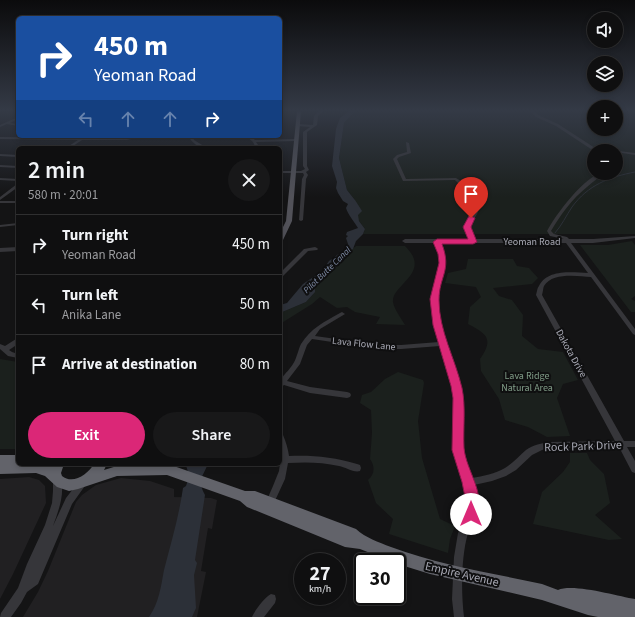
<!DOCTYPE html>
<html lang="en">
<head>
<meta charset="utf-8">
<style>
	:root { --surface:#0f0f10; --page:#181819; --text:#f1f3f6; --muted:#9b9c9f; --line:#2f2f30; --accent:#db2777 }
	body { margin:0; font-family:"Source Sans 3",sans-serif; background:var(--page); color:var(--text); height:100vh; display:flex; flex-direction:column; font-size:15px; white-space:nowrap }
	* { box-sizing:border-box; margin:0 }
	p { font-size:13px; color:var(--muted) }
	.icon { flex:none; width:22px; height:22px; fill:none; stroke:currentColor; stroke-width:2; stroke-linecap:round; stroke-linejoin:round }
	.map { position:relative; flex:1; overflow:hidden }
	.side { position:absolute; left:16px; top:146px; width:266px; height:320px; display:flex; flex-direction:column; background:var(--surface); border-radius:6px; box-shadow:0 2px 6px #0003,0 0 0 1px var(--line) }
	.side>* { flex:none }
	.top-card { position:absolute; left:16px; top:16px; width:266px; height:122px; border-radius:6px; box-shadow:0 2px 6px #0003,0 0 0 1px var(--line); background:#1a4fa0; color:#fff; overflow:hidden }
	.tools { position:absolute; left:587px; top:12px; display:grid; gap:8px }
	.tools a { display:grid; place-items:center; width:36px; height:36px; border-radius:50%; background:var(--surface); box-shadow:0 2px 6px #0003,0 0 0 1px var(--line); font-size:20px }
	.speed { position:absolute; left:294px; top:553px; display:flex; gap:8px; font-size:20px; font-weight:700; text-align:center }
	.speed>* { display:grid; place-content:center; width:52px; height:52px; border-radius:50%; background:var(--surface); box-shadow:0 2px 6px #0003,0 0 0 1px var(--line); line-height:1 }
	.speed small { font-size:10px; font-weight:400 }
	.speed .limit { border:2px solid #111; border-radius:6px; background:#fff; color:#111 }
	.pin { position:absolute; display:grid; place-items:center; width:34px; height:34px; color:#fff; margin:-41px -17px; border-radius:50% 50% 50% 0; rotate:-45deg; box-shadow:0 0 4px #0007 }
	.pin .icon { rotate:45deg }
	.me { position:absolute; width:44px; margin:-22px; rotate:0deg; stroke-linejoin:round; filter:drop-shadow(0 0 3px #0008) }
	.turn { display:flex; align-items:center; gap:14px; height:84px; padding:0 12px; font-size:18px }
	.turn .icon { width:52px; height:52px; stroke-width:2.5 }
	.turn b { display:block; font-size:28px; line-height:34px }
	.lanes { display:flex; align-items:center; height:38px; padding:0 12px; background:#0003; justify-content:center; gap:20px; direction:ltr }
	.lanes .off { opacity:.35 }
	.round { display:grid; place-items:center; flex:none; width:42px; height:42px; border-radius:21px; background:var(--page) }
	.overview { display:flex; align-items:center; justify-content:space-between; height:68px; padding:0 12px }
	h1 { font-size:24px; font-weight:600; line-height:30px }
	.action { display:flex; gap:8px; margin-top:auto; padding:8px 12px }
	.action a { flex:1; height:46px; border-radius:24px; background:var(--accent); color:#fff; font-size:16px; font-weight:600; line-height:46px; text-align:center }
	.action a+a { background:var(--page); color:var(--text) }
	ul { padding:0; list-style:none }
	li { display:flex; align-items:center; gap:12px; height:60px; padding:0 12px; border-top:1px solid var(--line) }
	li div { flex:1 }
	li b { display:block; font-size:15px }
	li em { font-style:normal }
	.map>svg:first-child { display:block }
	.built { fill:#212022 }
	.green { fill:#1b201d; fill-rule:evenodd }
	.water { fill:#2c3038 }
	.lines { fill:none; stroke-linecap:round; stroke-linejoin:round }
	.stream { stroke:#2c3038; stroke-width:1 }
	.minor { fill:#36363a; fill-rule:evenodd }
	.major { fill:#525259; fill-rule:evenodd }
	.highway { fill:#62636a; fill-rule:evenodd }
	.route { fill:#db2777; stroke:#8e194d }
	.labels { text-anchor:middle; stroke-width:4; stroke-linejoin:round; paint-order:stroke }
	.far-water-label { font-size:9px; font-style:italic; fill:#8390ab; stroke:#0f0f10 }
	.street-label { font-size:10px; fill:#a8a9b4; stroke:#0f0f10 }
	.park-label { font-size:10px; fill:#819d88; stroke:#0f0f10 }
	.near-street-label { font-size:12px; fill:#a8a9b4; stroke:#0f0f10 }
</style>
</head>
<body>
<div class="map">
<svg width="635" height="617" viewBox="0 0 635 617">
	<rect width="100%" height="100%" fill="#141415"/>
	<path class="built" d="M29,477L39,480L45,486L46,503L13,574L0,599V479Z
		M121,478L150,481L174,489V497L211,498L217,500L212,529L208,528L201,571L206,572L197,617H23L38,592L48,571L76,502L82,495L96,485Z"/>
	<path class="green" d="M355,111H594V129H616V111H635V234H363L365,229L357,218L355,200L347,190L339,158L344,123ZM594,151H616V173H594Z
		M632,241L635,245V296L631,299L635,301V312H631L580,245H608Z
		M356,246H405C433,273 391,285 393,302C394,309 401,318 405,325L376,324L380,317L355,312L347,307L337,308L320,297L312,304L280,324V313L306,302L313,294L314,284L316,282L327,275L335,268L342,257Z
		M468,259H513L517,266L529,268L538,278L532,284L493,288L499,296L512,300L523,315L522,336L538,349L563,352L578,380L563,384L557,398L570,436L547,437L528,427L505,420L499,399L481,371L480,359C494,339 487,334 468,324L470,307L481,297L476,287L445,283L448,273L466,269Z
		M0,359L18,362V449H0Z
		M398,372L423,380L424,383L418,421L422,458L440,519L455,526L450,539L448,553L389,534L393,519L376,503L368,480C375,474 375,466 370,459L372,433L371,410L360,403L362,395L371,392L385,379Z
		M570,453H587L590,460L604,474L610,503L595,515L622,539L609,540L533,524L542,492L563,472L570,462Z"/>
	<path class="water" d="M349,111H355L344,123L339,158L347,190L355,200L362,211L358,215L359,221L365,229L363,234L356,241L353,249L342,257L335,268L315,284V292L306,302L280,313V305L287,303L303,284L322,271L329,261L344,250L348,244L346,238L348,236L346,235L347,232L358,228C354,221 348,215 346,208L348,204L343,201L338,193L336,188L337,182L332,166L336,129L340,118Z
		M185,464H208C202,478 197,480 205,495L195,560L197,563L194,575L196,608L192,617H149C159,603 161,586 164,570C171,543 179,516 183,488L186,486C189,478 189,471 185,464Z"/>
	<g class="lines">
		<path class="stream" d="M555,233C562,225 566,216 572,207C588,185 609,177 635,172"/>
		<path class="minor" d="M280,111H282L283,112L280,113Z
			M319,111H323L318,116L317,125L307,132V166L309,170L306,172L308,175L306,179L303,220L301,221L299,220L302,179L304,175L303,173H280V171H301L305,169L303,166V132L310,127L298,126L296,125L298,124L313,125L314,116Z
			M530,111H534L538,115L558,124L595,148L635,153V155L616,152V151H594L556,126L536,117Z
			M18,117V119L10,123L18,124V126L7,124L0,127V125Z
			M137,136H144L127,140H82L70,148H66L78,140L0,139V137L127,138Z
			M188,136H192L194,140L207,148C199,148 192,143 188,136Z
			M246,136H250L255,140L296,139L298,140L296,141L256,142L260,148H256L253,142Z
			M406,142L409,143L411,153L399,157L397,159L406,179L456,178L461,181L479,209C474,225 465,219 474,239H564L550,236L547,231C555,216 586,173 604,173C599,178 592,182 587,187C572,199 561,214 551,231L554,234L567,237L569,239H593L635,236V238L593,243H571L635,329V335L633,334L591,277C578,276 552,272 544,286C543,288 543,292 542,295L624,441H635V447H627L635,461V473L632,472L619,447L550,448L542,450L532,455L516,470L506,476L492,481L474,485C475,494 478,507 475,516C473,522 469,527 468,533C461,557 461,593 464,617H454L452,599L454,557L458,533L467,514V497L465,482L454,450V398L452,386L440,346L401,349H379L312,339L307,345L300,364L287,381L310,387L347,392L350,393L351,395L350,397L347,398L310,393L284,385L280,388C280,375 287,374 293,364C297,358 298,350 301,344C311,328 324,322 340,313L342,312L345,314L320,329L315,336L379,345H401L439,342L434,325L432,309L433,288L440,259L435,243H405L402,241L405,239H469C466,232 463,225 469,217C472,214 473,213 475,209L458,183L455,180L403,181L393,159L397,155L407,152ZM440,243H471L473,244L475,243H566L588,273C572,272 547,269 539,286C537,288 537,292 536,295L615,441L550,442C542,443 533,445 526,450C519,456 513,463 505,468C495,474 483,476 472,478L462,450V398L460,386L440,325L438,309L439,288L446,259Z
			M280,153L283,154L280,156Z
			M0,154L18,155V157L0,156Z
			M0,165L18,166V168L0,167Z
			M0,178L18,179V181L0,180Z
			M17,184H18V187L0,200V197Z
			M0,201H18V203H0Z
			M18,223V225L0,227V225Z
			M18,247V251L0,252V248Z
			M315,247L317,248L318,249L317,250L308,251L282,277L280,278V273L304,249Z
			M16,339H18V344L9,350L12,352L18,354V358L8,356L0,349V344L5,346Z
			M280,434L283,435C286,442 288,449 289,456C312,455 334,457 357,464L360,465L361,468L360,471C354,473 345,467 339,466C322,462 305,462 288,463L285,479L273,505L270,506L267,505L266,502L273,486L279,471L280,463Z
			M57,476L60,477C66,492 58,512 53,526L66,498L80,480L83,479L86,480L87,483L72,504L38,584L27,592L21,603L11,617H0L1,613L18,588L27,564L45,525L52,503L53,491V480L54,477Z
			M271,594L275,595L276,599L275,603L264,617H252C255,610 265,597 271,594Z"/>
		<path class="major" d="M297,111H301L292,221L283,240L280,242V233L286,221Z"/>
		<path class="highway" d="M0,455H18V464H43L51,467L52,464H64L61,473L62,476C73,485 88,474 94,464H107L104,470L117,466L168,464L245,491H255L356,529C366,538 378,542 391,547C439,565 492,573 542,584L558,590C573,583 617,596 635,599V617H598L588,615L542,600L430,574L401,565L397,564V562H393L360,549L345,547L247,507L240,501L167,475L117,476L78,489L69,491L57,487L45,476L36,473L0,474Z"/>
	</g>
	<linearGradient id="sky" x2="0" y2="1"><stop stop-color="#0b0b0c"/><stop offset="0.56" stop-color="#343a46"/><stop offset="1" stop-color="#343a46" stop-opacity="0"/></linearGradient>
	<rect width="635" height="197" fill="url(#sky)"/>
	<path class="route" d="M469,216H471L475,218L471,227L477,242L473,244H442C452,271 439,276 439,300C439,331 455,358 462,388C466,407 463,428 464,448C466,471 487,494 476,518L471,520L466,518L464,514L465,497L462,482L452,450L453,398L451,386L433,325L430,299L439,263L438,254L433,242L437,239H468L463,227Z"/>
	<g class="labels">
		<g class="far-water-label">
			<text transform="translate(327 270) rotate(-44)" y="3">Pilot Butte Canal</text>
		</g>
		<g class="street-label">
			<text x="532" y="245">Yeoman Road</text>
			<text transform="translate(364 343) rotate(6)" y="4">Lava Flow Lane</text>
			<text transform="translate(572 353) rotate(61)" y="4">Dakota Drive</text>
		</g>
		<g class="park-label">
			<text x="527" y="379">Lava Ridge<tspan x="527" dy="12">Natural Area</tspan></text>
		</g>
		<g class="near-street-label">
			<text transform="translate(583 446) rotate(-2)" y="4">Rock Park Drive</text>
			<text transform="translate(462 574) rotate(13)" y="4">Empire Avenue</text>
		</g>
	</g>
</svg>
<div class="tools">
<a><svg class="icon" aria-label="sound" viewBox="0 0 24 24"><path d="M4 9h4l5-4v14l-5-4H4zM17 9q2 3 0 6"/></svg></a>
<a><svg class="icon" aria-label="layers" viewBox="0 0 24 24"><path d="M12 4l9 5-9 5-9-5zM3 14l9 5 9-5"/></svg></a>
<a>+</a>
<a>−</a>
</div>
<div class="speed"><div>27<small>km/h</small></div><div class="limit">30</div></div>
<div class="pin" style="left:471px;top:218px;background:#d93025"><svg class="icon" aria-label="arrive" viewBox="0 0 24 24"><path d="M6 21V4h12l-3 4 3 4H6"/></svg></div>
<svg class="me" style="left:471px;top:514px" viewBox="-20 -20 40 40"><circle r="19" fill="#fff"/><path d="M0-13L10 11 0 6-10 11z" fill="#db2777"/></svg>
<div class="top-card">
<div class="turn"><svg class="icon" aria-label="right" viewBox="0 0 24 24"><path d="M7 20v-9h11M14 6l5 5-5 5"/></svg><div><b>450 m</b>Yeoman Road</div></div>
<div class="lanes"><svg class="icon off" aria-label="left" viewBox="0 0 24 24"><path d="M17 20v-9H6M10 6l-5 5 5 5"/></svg><svg class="icon off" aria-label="ahead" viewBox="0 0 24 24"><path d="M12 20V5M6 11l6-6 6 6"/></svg><svg class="icon off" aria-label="ahead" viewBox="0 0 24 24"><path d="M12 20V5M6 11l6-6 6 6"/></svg><svg class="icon" aria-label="right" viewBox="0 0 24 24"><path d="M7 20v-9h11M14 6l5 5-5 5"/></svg></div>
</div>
<section class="side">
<div class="overview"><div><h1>2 min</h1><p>580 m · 20:01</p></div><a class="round"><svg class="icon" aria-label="close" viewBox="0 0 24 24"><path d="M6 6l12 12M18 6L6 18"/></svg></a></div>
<ul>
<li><svg class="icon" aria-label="right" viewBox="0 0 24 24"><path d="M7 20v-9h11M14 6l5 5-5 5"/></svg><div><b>Turn right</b><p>Yeoman Road</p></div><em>450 m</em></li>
<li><svg class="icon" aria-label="left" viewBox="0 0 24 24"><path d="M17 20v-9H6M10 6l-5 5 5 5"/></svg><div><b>Turn left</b><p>Anika Lane</p></div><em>50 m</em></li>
<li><svg class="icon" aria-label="arrive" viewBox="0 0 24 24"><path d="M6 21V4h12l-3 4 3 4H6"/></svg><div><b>Arrive at destination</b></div><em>80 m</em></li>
</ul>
<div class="action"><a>Exit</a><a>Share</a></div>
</section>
</div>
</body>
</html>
